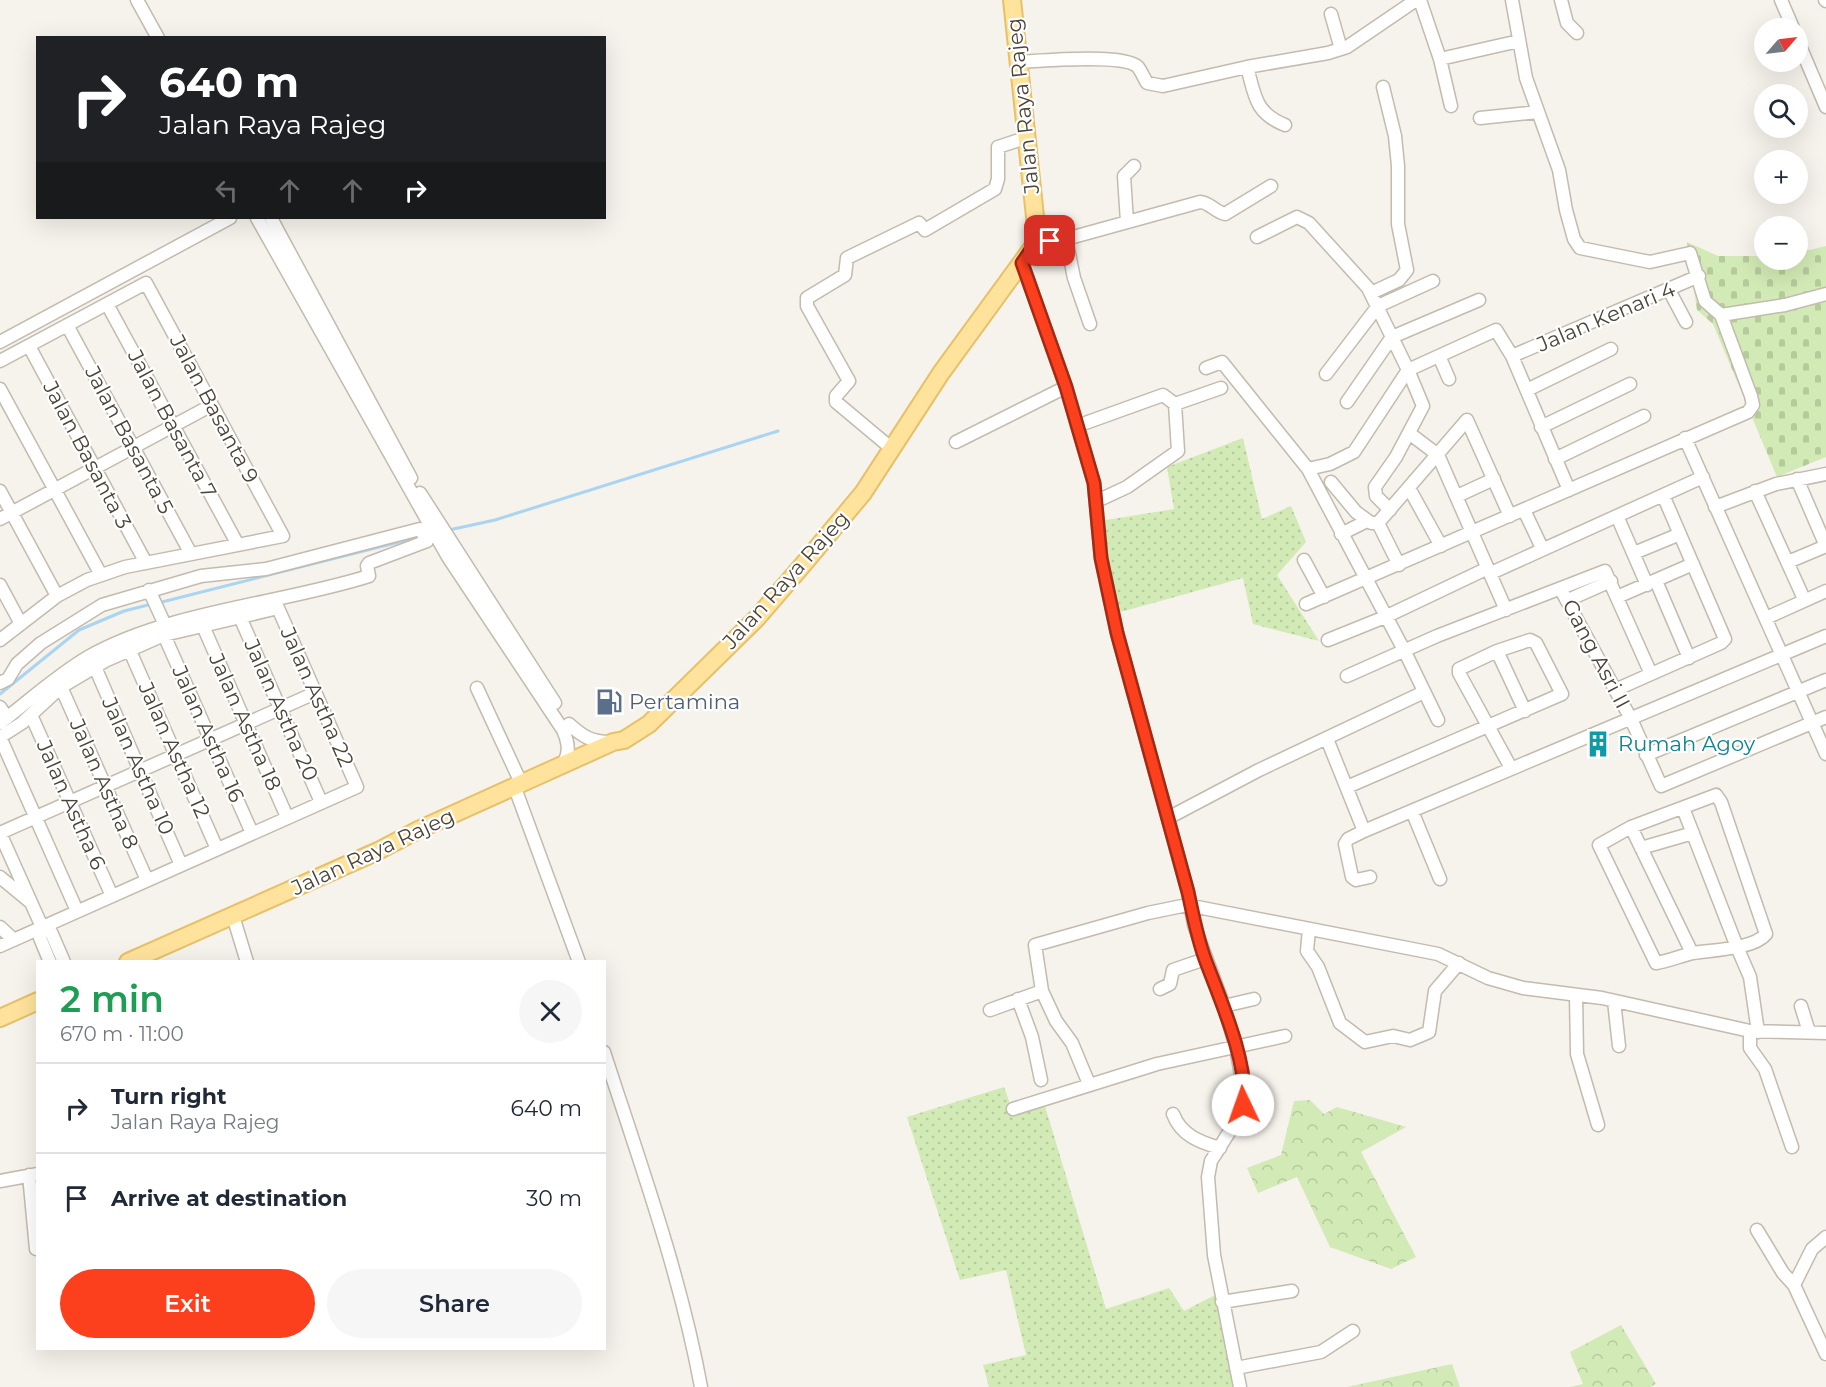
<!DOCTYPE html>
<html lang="en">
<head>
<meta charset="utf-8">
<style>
	:root { --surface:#fff; --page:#f6f6f7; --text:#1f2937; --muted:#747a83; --line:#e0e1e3; --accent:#fc3f1d }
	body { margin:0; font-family:Montserrat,sans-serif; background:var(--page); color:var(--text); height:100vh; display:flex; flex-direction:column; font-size:22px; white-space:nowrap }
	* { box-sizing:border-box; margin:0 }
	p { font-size:20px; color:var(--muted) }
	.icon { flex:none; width:33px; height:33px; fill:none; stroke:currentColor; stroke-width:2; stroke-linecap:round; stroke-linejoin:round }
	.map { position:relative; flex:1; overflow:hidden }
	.drawer { position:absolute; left:36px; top:960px; width:570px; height:390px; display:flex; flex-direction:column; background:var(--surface); border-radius:0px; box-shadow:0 6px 24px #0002 }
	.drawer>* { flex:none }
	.guide { position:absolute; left:36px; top:36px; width:570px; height:183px; border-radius:0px; box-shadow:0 6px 24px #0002; background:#202124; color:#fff; overflow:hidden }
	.needle { width:39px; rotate:62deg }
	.tools { position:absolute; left:1754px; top:18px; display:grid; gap:12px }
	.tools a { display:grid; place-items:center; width:54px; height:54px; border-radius:50%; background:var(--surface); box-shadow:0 6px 24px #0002; font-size:30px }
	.pin { position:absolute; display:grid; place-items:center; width:51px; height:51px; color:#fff; margin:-26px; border-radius:12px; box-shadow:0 3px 9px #0006 }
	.me { position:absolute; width:66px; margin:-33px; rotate:357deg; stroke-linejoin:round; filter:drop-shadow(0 0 4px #0008) }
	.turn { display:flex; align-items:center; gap:21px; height:126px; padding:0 24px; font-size:27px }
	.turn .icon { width:78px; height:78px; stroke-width:2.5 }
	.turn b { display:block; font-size:42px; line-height:51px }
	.lanes { display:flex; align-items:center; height:57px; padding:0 24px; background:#0003; justify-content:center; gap:30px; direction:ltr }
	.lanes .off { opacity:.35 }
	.round { display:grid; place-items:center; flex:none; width:63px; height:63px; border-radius:32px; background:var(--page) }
	.head { display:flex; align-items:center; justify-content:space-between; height:102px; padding:0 24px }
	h1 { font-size:36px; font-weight:600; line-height:45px; color:#1e9e55 }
	.action { display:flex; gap:12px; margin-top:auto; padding:12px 24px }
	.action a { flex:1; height:69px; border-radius:36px; background:var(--accent); color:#fff; font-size:24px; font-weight:600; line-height:69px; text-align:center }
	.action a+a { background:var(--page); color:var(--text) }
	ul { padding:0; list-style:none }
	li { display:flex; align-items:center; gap:18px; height:90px; padding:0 24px; border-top:2px solid var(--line) }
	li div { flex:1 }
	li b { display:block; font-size:22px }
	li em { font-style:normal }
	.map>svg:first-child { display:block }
	.grass { fill:url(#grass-dots) }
	.forest { fill:url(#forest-crowns) }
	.cemetery { fill:url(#cemetery-stones) }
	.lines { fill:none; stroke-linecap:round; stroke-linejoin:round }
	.stream { stroke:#a9d4f2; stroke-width:3 }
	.minor-casing { stroke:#c2bbae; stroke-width:15 }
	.major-casing { stroke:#e6c16a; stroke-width:20 }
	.minor { stroke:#fff; stroke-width:12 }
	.major { stroke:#ffe39c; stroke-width:16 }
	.route-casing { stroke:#a42913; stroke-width:15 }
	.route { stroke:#fc3f1d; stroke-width:10 }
	.labels { text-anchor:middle; stroke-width:4.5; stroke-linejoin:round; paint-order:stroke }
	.street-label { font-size:21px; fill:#4b4439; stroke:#fff }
	.service-label { font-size:21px; fill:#4e5e75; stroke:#fff; text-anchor:start }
	.culture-label { font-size:21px; fill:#0d838f; stroke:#fff; text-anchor:start }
</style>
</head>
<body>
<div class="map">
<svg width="1826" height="1387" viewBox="0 0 1826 1387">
	<defs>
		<pattern id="grass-dots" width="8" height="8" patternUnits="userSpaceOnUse" patternTransform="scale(1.5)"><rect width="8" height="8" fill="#d2eab5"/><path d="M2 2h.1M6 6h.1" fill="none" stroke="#b6ca9c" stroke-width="1.8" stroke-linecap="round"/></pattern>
		<pattern id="forest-crowns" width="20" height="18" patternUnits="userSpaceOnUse" patternTransform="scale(1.5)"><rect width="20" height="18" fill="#d2eab5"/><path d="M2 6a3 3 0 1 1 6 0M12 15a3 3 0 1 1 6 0" fill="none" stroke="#b6ca9c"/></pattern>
		<pattern id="cemetery-stones" width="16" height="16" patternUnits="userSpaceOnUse" patternTransform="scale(1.5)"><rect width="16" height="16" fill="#d2eab5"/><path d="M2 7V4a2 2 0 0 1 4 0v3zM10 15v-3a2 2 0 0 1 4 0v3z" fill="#b6ca9c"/></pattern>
	</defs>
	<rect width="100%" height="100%" fill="#f6f3ec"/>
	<path class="grass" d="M1243,438L1262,519L1291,506L1306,542L1277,575L1319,641L1253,624L1243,578L1110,615L1094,522L1174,509L1167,467Z
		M1004,1087L1014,1115L1045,1106L1106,1309L1169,1288L1184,1311L1215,1295L1236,1387H989L983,1365L1026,1355L1006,1270L960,1280L907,1117Z"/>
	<path class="forest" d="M1310,1100L1324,1114L1337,1107L1406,1127L1361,1152L1416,1257L1391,1269L1330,1247L1297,1177L1258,1193L1247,1168L1281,1155L1294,1101Z
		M1621,1325L1656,1384L1650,1387H1570L1583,1384L1570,1352Z
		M1452,1364L1460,1387H1347Z"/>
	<path class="cemetery" d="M1687,242L1718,256H1764V260H1797V253L1826,246V457L1777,477L1713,324L1697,310Z"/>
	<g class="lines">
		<path class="stream" d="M449,530L495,520L778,431
			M158,603L419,537
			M0,694L79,630L124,611L152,604"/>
		<g class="minor-casing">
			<path id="minor" d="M137,0L158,38
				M1420,0L1440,59L1519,41
				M1512,0L1526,78L1559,170L1566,210L1574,239L1580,248L1650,262L1690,253L1705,301L1721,315L1785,305L1826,294
				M1561,0L1567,23L1577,33
				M1781,0L1793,28
				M1825,0L1826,1
				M1331,14L1341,49
				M1797,39L1826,107
				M1440,59L1451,106
				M1018,62C1039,61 1124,53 1138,67C1141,71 1144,78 1147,83L1163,86L1247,67L1328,53L1347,47L1416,0
				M1247,67C1255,96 1255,113 1285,125
				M1480,118L1538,112
				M257,218L448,557L563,730C569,744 570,753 562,766
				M271,218L411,478
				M1127,222L1124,176L1134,166
				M1257,237L1297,217L1309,223L1368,288L1408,370L1496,330L1512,356L1569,490
				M1066,239L1074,278L1090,324
				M1035,244L1066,239L1200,202C1209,202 1215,212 1225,214L1271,186
				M1022,263L1066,387L1094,483L1101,558L1117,633L1188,892L1194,925L1224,1006L1236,1048L1245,1096L1238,1118L1211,1161L1208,1177L1214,1255L1240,1387
				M1669,290L1686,322
				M1371,293L1399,280L1407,270L1398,224V166L1395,136L1383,87
				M107,304L238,545
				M67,325L191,554
				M0,342L230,218
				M29,346L146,563
				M1439,356L1449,379
				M1512,356L1699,276
				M0,361L146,283L283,536L125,567L87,580L57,596L0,640
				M1206,368L1222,362L1308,469L1405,652L1438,720
				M1326,374L1378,306L1433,281
				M0,389L101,575
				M1527,390L1611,349
				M1347,402L1392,337L1479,300
				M1175,404L1221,388
				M1077,426L1163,395L1175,404L1178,451L1127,487L1097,501
				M1541,427L1630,384
				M1409,433L1438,455L1506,610
				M1685,438L1826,754
				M956,442L1066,387
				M891,448L836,402V396L849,381L807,306V298L845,275L847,258L919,223L925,230L995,189L998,179V147L1025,138
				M1555,459L1644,416
				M1308,469L1330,464L1354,452L1408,370
				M1797,479L1826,546
				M1331,482L1356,512L1371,523H1378L1467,420L1510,516
				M1409,488L1441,546
				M0,491L57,596
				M1755,491L1804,599
				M420,493L555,703
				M1457,496L1494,479
				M1715,507L1776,484L1826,474
				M1390,510L1376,496L1375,487L1396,457L1423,406L1408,370
				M1524,510L1542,548
				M1617,516L1647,585
				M0,519L212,405
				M1378,523L1399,565
				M1341,534L1367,521
				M1634,553L1680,534
				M1304,560L1324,597
				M1788,562L1826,546
				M1491,573L1703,477
				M1656,581L1689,658
				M0,585L21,624
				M149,590L165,625
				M1561,590L1631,719L1661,786L1826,717
				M1617,597L1693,564
				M1568,600L1611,581
				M1306,604L1748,412L1753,405L1751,396L1721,315
				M240,617L321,802
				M1766,618L1826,591
				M203,626L287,817
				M164,635L252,833
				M1328,640L1385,617L1488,568
				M130,651L217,849
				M1497,651L1525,711
				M95,667L181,865
				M1347,676L1437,636L1605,571L1651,674
				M0,683L8,679L17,664L41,643L102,605L201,576L266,569L420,529L427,541L369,563L367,566L369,576C281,604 169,611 88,657C56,676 29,701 0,723
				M61,687L147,880
				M477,688L522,785
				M1615,690L1721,643L1725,639L1663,495
				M0,707L7,718
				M31,715L112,896
				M569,724C582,736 591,742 610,742
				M0,737L22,723L61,687L105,661L164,635L278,608L357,787L0,946
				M0,737L77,911
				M1327,739L1364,831L1826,636
				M1646,755L1826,680
				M1347,787L1562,694L1536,643L1530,640L1497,651L1459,669V673L1511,768
				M515,788L579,962
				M1716,795L1721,802L1766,934C1754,949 1712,950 1693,953C1680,956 1669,961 1656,963L1599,845L1631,827Z
				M1683,808L1737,947L1750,977L1758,1032
				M1412,811L1440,879
				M1168,818L1259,770L1424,692
				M1631,827L1692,953
				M1364,831L1348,839L1345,844L1352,877L1356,880L1370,877
				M0,833L315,693
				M0,833L42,927
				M1641,848L1693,833
				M0,877L29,901
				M233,916L247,962
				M0,927L14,940
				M42,927L51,932L64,962
				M42,927L40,938L50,962
				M1309,929L1307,951L1318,967L1340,1023L1365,1042L1393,1036L1410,1040L1429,1032L1435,991L1459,963
				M1160,989L1170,984L1173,970L1205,959
				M1576,995L1577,1054L1598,1125
				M1018,999L1032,1037L1041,1080
				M1614,1001L1619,1046
				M1224,1006L1254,999
				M1801,1006L1809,1032
				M990,1010L1042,991
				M1750,1031V1048L1765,1069L1792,1147
				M604,1052C640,1163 680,1273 701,1387
				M1089,1084L1072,1043L1056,1021L1042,991L1035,945L1148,913L1187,905L1438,954L1488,978L1523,988L1602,998L1750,1031L1826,1033
				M1013,1109L1157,1064L1285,1036
				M1173,1114C1181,1135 1199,1142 1220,1148
				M29,1175L36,1249
				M0,1181L38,1174
				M1757,1230L1783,1273L1794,1285
				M1826,1237L1812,1249L1794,1285L1826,1354
				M1222,1302L1292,1291
				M1236,1368L1321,1352L1353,1331"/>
		</g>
		<g class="major-casing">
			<path id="major" d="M128,962L378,851L418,830L613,742L624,740L649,724L757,618L801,567L863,493L941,373L1035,244L1036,226L1012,0
				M0,1018L38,1001"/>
		</g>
		<use href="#minor" class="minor"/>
		<use href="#major" class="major"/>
	</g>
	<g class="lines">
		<g class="route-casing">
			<path id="route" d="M1050,241L1035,244L1022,263L1066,387L1094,483L1101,558L1117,633L1188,892C1193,915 1197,937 1205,959C1219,997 1250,1065 1243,1105"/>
		</g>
		<use href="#route" class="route"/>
	</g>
	<defs>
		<g id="fuel-bare" transform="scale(2.07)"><path d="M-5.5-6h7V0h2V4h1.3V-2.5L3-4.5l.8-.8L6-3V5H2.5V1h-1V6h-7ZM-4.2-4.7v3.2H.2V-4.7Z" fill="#5c6f8a" stroke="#fff" stroke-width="2.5" paint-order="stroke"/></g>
		<g id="building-bare" transform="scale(2.07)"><path d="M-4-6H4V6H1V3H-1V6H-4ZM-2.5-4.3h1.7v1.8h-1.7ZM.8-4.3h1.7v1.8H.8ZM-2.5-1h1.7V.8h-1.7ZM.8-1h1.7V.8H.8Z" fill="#0f9aa8" stroke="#fff" stroke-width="2.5" paint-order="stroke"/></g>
	</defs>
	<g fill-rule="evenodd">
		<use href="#fuel-bare" x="609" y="702"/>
		<use href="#building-bare" x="1598" y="744"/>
	</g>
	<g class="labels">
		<g class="street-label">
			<text transform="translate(1023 106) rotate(-96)" y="7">Jalan Raya Rajeg</text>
			<text transform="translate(1606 317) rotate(-23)" y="7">Jalan Kenari 4</text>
			<text transform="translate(214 409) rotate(62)" y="7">Jalan Basanta 9</text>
			<text transform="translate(172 424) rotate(62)" y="7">Jalan Basanta 7</text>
			<text transform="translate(129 440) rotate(62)" y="7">Jalan Basanta 5</text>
			<text transform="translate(87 455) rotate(62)" y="7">Jalan Basanta 3</text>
			<text transform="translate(786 580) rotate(-48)" y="7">Jalan Raya Rajeg</text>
			<text transform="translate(1596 654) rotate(62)" y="7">Gang Asri II</text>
			<text transform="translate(317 697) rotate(66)" y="7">Jalan Astha 22</text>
			<text transform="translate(281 710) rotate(66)" y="7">Jalan Astha 20</text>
			<text transform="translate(245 722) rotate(66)" y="7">Jalan Astha 18</text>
			<text transform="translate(208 734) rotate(66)" y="7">Jalan Astha 16</text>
			<text transform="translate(174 750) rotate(66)" y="7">Jalan Astha 12</text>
			<text transform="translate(138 766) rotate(66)" y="7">Jalan Astha 10</text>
			<text transform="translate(104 784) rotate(66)" y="7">Jalan Astha 8</text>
			<text transform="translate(71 805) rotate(66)" y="7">Jalan Astha 6</text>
			<text transform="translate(373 852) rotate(-25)" y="7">Jalan Raya Rajeg</text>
		</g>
		<g class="service-label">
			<text x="629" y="709">Pertamina</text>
		</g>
		<g class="culture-label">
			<text x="1618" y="751">Rumah Agoy</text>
		</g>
	</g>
</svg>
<div class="tools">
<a><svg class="needle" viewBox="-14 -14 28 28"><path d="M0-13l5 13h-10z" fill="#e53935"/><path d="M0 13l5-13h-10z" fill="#747a83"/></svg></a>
<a><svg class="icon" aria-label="search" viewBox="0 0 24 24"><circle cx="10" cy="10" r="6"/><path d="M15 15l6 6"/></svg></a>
<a>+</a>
<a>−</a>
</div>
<div class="pin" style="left:1050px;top:241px;background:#d93025"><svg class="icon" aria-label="arrive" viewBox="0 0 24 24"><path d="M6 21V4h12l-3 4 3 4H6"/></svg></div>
<svg class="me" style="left:1243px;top:1105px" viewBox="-20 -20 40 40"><circle r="19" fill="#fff"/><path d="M0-13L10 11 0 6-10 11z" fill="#fc3f1d"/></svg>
<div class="guide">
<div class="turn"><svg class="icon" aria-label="right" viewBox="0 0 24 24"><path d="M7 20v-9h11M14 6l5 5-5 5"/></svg><div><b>640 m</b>Jalan Raya Rajeg</div></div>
<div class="lanes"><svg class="icon off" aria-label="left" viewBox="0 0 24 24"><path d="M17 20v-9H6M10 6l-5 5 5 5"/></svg><svg class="icon off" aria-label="ahead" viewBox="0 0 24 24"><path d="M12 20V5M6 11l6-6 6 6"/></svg><svg class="icon off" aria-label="ahead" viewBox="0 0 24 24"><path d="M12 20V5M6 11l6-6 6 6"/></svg><svg class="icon" aria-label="right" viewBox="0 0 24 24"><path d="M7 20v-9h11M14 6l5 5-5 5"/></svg></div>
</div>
<section class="drawer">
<div class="head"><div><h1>2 min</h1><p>670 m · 11:00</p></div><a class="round"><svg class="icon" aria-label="close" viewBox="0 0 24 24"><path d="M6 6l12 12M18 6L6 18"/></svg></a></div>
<ul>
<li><svg class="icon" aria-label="right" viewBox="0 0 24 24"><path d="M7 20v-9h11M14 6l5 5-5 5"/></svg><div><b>Turn right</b><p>Jalan Raya Rajeg</p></div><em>640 m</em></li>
<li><svg class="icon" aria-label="arrive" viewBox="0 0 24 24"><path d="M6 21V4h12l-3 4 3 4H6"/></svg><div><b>Arrive at destination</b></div><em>30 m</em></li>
</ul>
<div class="action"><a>Exit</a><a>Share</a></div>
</section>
</div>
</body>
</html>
